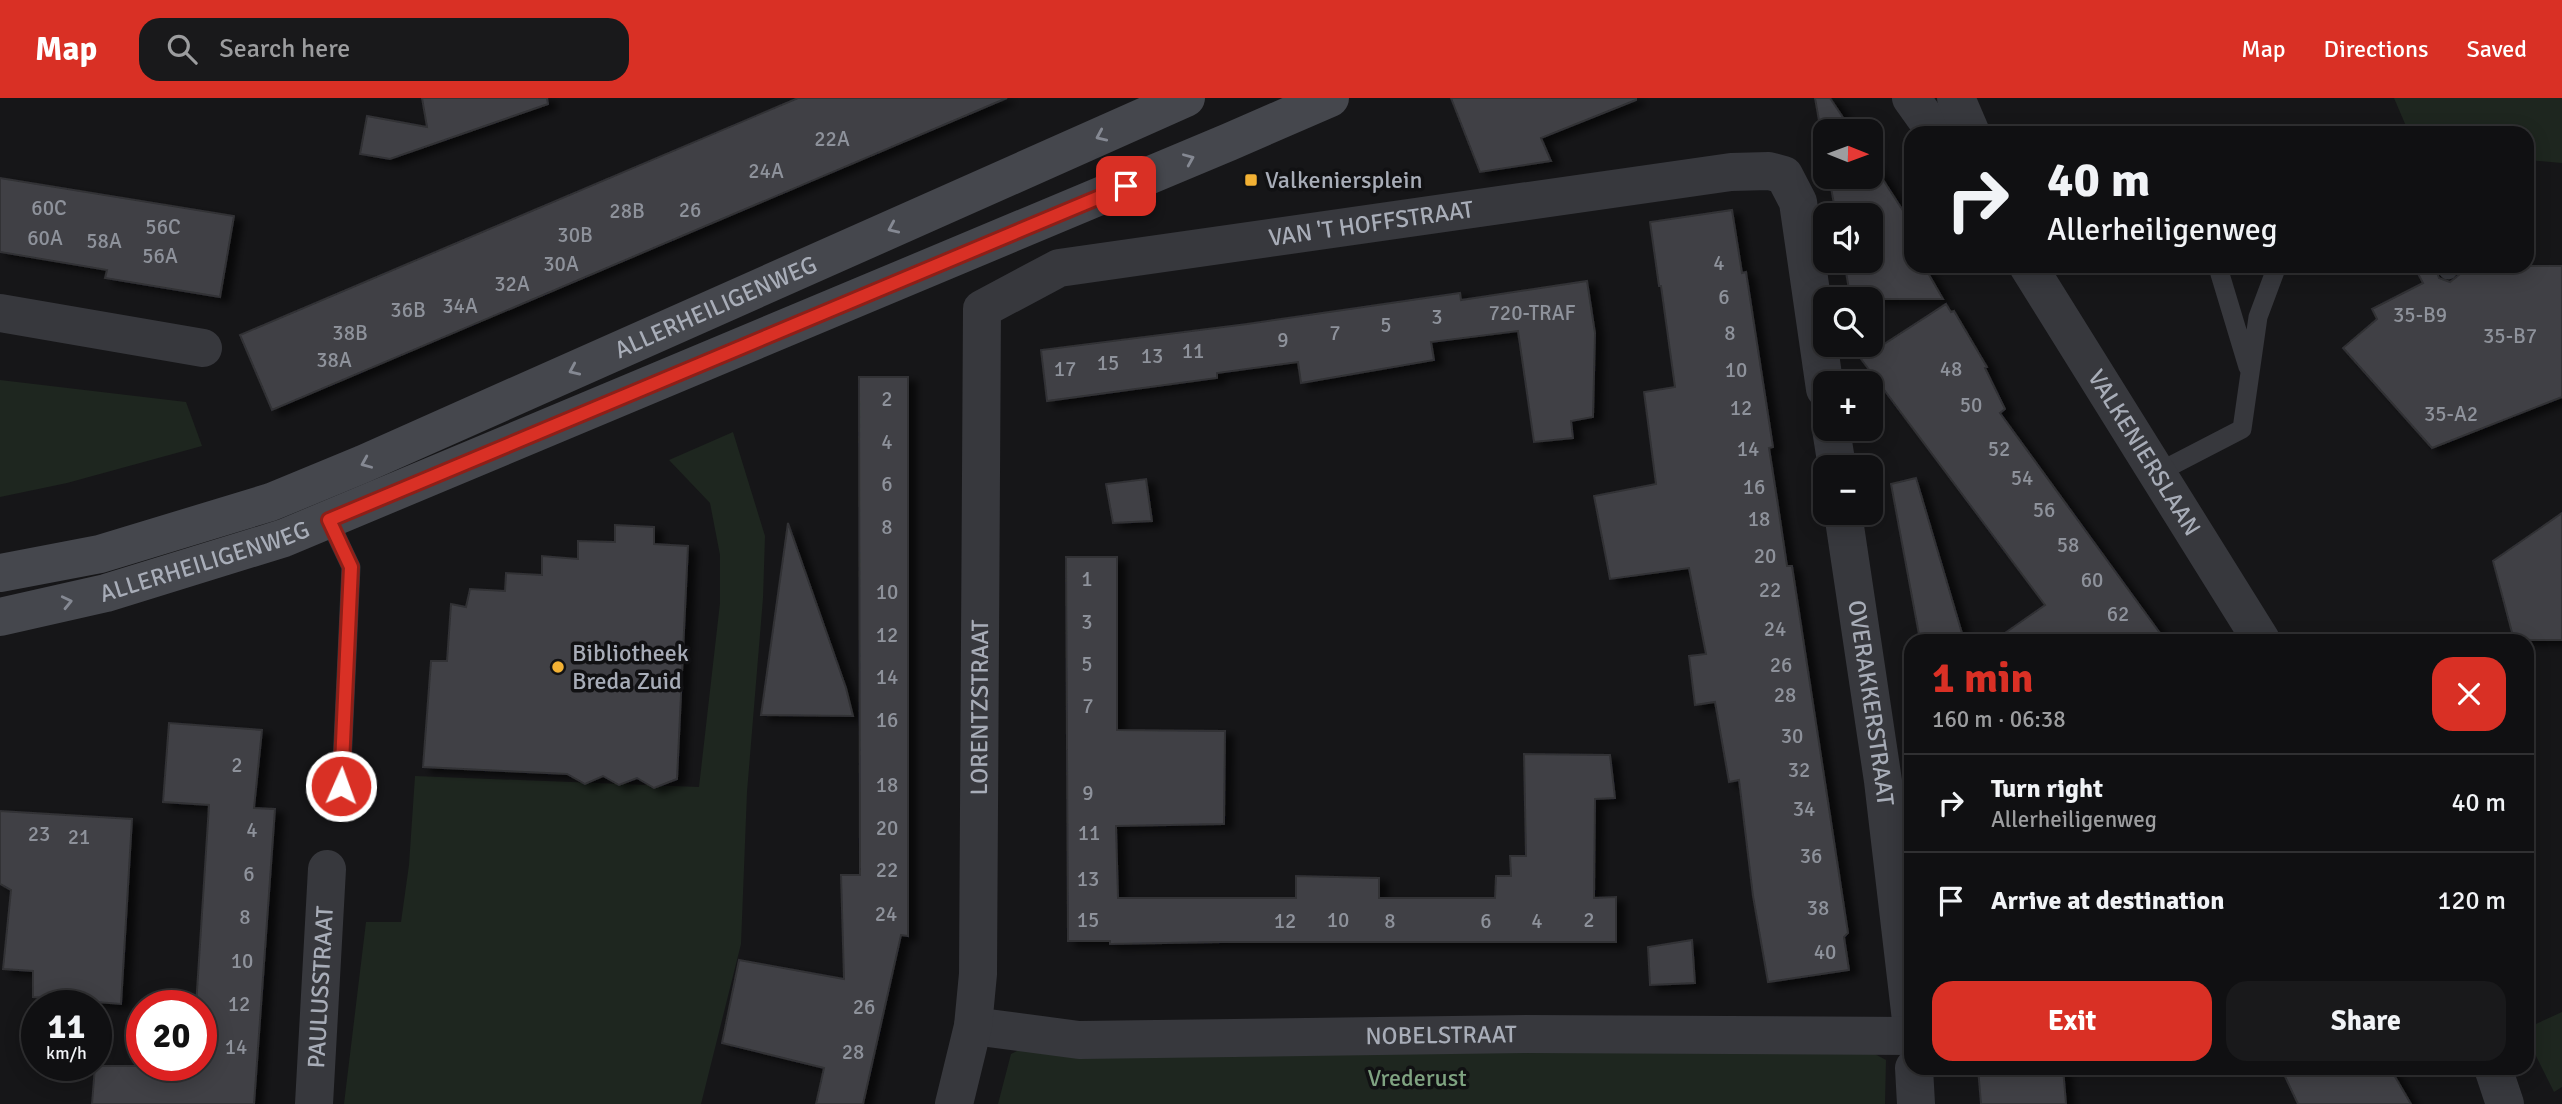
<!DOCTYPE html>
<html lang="en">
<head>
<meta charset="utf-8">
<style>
	:root { --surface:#101012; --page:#19191b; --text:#f1f3f6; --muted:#9c9d9f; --line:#303032; --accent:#d93025 }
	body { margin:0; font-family:Signika,sans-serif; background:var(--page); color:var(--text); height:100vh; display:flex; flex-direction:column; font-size:26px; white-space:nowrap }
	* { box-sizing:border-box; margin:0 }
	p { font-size:23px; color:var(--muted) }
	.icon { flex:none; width:38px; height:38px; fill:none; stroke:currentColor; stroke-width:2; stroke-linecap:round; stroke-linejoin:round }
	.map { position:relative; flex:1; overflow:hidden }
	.panel { position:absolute; left:1904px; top:536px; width:630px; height:441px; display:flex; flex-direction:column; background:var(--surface); border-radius:21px; box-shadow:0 4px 18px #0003,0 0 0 2px var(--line) }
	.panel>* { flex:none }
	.guide { position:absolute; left:1904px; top:28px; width:630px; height:147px; border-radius:21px; box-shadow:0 4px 18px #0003,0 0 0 2px var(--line); background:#101012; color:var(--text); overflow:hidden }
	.needle { width:46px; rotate:91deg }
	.fabs { position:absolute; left:1813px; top:21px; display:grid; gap:14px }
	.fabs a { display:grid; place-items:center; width:70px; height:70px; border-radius:14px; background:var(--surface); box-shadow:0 4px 18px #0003,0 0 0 2px var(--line); font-size:35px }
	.speed { position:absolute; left:21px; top:892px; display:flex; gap:14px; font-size:35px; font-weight:700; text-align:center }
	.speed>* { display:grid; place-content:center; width:91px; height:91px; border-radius:50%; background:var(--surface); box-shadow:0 4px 18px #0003,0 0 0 2px var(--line); line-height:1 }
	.speed small { font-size:18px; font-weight:400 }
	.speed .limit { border:10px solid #d22; background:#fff; color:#111 }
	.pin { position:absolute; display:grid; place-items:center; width:60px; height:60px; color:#fff; margin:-30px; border-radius:14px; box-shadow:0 4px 10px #0006 }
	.me { position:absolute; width:77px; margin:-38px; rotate:2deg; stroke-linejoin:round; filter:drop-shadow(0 0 5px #0008) }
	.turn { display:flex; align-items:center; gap:24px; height:147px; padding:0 28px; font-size:32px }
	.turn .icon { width:91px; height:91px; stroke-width:2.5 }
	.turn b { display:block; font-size:49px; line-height:60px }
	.round { display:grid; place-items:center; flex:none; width:74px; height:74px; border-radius:21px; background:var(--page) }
	.summary { display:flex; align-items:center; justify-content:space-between; height:119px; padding:0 28px }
	h1 { font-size:42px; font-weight:800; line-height:52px; color:var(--accent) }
	.action { display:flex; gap:14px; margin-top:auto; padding:14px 28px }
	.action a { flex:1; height:80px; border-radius:21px; background:var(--accent); color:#fff; font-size:28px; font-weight:800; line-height:80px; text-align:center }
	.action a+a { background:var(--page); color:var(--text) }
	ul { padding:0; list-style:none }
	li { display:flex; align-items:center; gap:21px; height:98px; padding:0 28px; border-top:2px solid var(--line) }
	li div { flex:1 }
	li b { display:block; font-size:26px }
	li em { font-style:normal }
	header { display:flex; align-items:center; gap:42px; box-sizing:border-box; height:98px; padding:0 35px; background:var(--accent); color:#fff }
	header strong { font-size:33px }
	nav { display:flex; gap:38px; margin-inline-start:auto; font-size:24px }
	.search { width:490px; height:63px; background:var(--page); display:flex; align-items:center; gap:18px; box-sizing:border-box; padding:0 24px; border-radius:21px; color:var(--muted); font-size:26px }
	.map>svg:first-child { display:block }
	.green { fill:#1e261f }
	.building { fill:#404145; stroke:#303034; stroke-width:2; filter:url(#shadow) }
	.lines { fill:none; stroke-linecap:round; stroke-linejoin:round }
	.service { stroke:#37383d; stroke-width:19 }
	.minor { stroke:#37383d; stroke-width:38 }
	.secondary { stroke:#45474d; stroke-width:38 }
	.oneway { stroke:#858993 }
	.route-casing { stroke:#8d1f18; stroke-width:18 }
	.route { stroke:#d93025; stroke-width:12 }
	.poi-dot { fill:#f2b134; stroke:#111113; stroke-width:2.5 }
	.labels { text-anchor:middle; stroke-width:7; stroke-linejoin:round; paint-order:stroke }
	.number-label { font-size:21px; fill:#8e929b }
	.poi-label { font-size:24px; fill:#a8adb8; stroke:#111113; text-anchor:start }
	.street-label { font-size:24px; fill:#a8adb8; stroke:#111113 }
	.park-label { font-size:24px; fill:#7fa381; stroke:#111113 }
</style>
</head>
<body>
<header>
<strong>Map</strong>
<div class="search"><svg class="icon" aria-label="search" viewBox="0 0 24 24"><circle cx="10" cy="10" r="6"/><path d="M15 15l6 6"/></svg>Search here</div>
<nav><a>Map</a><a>Directions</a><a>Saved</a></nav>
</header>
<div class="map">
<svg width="2562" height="1006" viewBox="0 0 2562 1006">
	<defs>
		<filter id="shadow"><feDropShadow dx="8" dy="4.5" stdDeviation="3.5" flood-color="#0009"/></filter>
	</defs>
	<rect width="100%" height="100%" fill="#161618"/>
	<path class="green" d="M2394,0H2562V65L2527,62V35H2409Z
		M0,282L186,304L202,348L67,385L0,399Z
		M733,334L765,438L763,500L747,694L741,846L701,1006H344L366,824H401L409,767L415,678L699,689L720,505V457L710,405L669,362Z
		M2562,914V989L2554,994L2527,940V930Z
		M1017,953L1871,954L1886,962L1885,1006H998L1011,956Z"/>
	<path class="building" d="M422,0H547L548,6L390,61L360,56L367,18L427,29Z
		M798,0H1007L272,312L240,237Z
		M1451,0H1636V2L1541,40L1551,63L1480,74Z
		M1815,0H1830L1852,33H1825V57Z
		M1871,63L1911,125V168H1924L1943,201H1853V197H1850L1844,163H1871V117H1836L1829,79H1871Z
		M0,80L234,118L220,199L105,180L107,172L0,154Z
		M1732,112L1742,175L1746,174L1773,349L1769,350L1777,401L1787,468H1792L1848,835L1844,839L1849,872L1768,884L1753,798L1739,682L1729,684L1715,604L1695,607L1689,558L1706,556L1689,470L1610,481L1594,398L1656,386L1644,294L1675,289L1661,188H1659L1650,124Z
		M2414,168H2435L2439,180L2450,184L2460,176V168H2562V299L2432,350L2343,250L2377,221L2372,211L2423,185Z
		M1587,183L1595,235L1593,319L1571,323L1573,340L1534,344L1518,233L1431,244L1434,262L1301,285L1298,264L1217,275V280L1047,303L1041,252L1247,226L1460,195L1461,202Z
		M1946,206L1951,214L1954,213L1987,269L1985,270L2005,311L2000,315L2165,542H1995L2045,507L1861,261Z
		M859,279H908V838L901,837L863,1006H816L824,970L722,945L739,862L844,881L841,777H860Z
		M1916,380L1964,542H1920L1891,386Z
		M1146,381L1152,423L1113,425L1106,386Z
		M2562,415V542H2514L2493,463Z
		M788,425L846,590L853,618L761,617Z
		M615,427L654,429V446L688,448L677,681L654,690L637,680L619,687L603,678L585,686L567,676L423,669L431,563H447L451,506L466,509L470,491L505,493L506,475L542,477V458L578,461V443L615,444Z
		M1066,459H1117V632L1225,633L1224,726L1116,728L1118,800H1296V778L1379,780V800H1495L1496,778H1511L1510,758H1526L1524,656L1610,657L1615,700L1595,701L1594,800L1616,799V844H1224L1110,846V843H1068Z
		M169,625L262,632L254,710L275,711L254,1006H92L95,968H201V908H196L209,707L163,704Z
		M0,713L132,721L121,906L33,899V873L3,871L11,792L0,786Z
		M1692,842L1695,885L1650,887L1648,849Z
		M1978,970H2063L2066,1006H1981Z
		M2281,970H2390L2411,1006H2298Z"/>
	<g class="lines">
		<path class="service" d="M2447,168L2448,172
			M2220,176L2248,269
			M2157,375L2242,331L2258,219L2277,168
			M326,416L351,469L341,688L330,704"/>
		<g class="minor">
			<path d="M1911,0L1936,35"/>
			<path d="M1956,0L1971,35"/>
			<path id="s1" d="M2028,168L2261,542"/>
			<path d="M0,215L203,250"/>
			<path d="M1831,331L1837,369"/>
			<path id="s2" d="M1843,415L1883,683L1911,922"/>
			<path id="s3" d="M973,928L1079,942L1526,936L1911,938"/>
			<path d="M1914,970L1916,1006"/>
			<path d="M2493,970L2505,1006"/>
			<path id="s4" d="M314,1006L327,771"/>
			<path id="s5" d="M954,1006L973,928L978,876L982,211L1059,170L1731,74L1769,73L1784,77L1798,104L1825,291"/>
		</g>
		<g class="secondary">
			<path id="s6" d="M0,475L100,456L271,404L363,366L1186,0"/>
			<path id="s7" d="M0,519L106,495L284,440L1229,44L1330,0"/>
		</g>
	</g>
	<defs><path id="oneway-chevron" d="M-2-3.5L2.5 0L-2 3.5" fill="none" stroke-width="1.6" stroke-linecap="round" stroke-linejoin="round" transform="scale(1.75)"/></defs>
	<g class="oneway">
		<use href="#oneway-chevron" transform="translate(1101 38) rotate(156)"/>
		<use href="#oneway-chevron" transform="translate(1189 61) rotate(-23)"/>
		<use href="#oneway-chevron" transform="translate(893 130) rotate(156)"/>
		<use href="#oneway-chevron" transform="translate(574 272) rotate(156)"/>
		<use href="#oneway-chevron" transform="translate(366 365) rotate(157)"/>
		<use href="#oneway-chevron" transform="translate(67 504) rotate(-13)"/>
	</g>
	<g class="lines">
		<g class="route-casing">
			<path id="route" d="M341,688L351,469L329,422L1126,88"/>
		</g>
		<use href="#route" class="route"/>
	</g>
	<g class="poi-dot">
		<rect x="1244" y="75" width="14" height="14" rx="3.5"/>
		<circle cx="558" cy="569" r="7"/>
	</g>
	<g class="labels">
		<g class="number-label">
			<text x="832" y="48">22A</text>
			<text x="766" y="80">24A</text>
			<text x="49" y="117">60C</text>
			<text x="690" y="119">26</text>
			<text x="627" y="120">28B</text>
			<text x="163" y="136">56C</text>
			<text x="575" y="144">30B</text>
			<text x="45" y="147">60A</text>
			<text x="104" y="150">58A</text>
			<text x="160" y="165">56A</text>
			<text x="1719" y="172">4</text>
			<text x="561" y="173">30A</text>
			<text x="512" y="193">32A</text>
			<text x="1724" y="206">6</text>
			<text x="460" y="215">34A</text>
			<text x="408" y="219">36B</text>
			<text x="1532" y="222">720-TRAF</text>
			<text x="2420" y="224">35-B9</text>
			<text x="1437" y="226">3</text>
			<text x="1386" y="234">5</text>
			<text x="350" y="242">38B</text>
			<text x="1335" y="242">7</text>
			<text x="1730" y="242">8</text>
			<text x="2510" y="245">35-B7</text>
			<text x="1283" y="249">9</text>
			<text x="1193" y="260">11</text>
			<text x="1152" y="265">13</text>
			<text x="334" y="269">38A</text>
			<text x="1108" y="272">15</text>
			<text x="1065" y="278">17</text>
			<text x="1951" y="278">48</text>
			<text x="1736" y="279">10</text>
			<text x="887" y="308">2</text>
			<text x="1971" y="314">50</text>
			<text x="1741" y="317">12</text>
			<text x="2451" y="323">35-A2</text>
			<text x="887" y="351">4</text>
			<text x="1748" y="358">14</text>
			<text x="1999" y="358">52</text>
			<text x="2022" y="387">54</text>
			<text x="887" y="393">6</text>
			<text x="1754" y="396">16</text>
			<text x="2044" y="419">56</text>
			<text x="1759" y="428">18</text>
			<text x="887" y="436">8</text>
			<text x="2068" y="454">58</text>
			<text x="1765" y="465">20</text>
			<text x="1087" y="488">1</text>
			<text x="2092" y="489">60</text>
			<text x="1770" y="499">22</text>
			<text x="887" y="501">10</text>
			<text x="2118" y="523">62</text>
			<text x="1087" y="531">3</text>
			<text x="1775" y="538">24</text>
			<text x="887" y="544">12</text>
			<text x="1087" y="573">5</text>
			<text x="1781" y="574">26</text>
			<text x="887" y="586">14</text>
			<text x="1785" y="604">28</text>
			<text x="1088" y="615">7</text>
			<text x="887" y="629">16</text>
			<text x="1792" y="645">30</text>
			<text x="237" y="674">2</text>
			<text x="1799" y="679">32</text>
			<text x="887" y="694">18</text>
			<text x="1088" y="702">9</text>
			<text x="1804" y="718">34</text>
			<text x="887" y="737">20</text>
			<text x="252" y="739">4</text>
			<text x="1089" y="742">11</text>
			<text x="39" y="743">23</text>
			<text x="79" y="746">21</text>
			<text x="1811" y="765">36</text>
			<text x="887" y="779">22</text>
			<text x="249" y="783">6</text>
			<text x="1088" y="788">13</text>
			<text x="1818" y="817">38</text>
			<text x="886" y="823">24</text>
			<text x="245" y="826">8</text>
			<text x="1088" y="829">15</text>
			<text x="1338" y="829">10</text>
			<text x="1589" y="829">2</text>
			<text x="1285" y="830">12</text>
			<text x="1390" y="830">8</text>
			<text x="1486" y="830">6</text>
			<text x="1537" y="830">4</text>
			<text x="1825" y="861">40</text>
			<text x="242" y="870">10</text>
			<text x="239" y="913">12</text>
			<text x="864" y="916">26</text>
			<text x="236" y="956">14</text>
			<text x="853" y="961">28</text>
		</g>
		<g class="poi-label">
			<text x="1265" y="90">Valkeniersplein</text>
			<text x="572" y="563">Bibliotheek<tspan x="572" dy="28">Breda Zuid</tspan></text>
		</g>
		<g class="street-label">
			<text dy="8" stroke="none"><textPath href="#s5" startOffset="1200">VAN 'T HOFFSTRAAT</textPath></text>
			<text dy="8" stroke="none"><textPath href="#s6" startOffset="766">ALLERHEILIGENWEG</textPath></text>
			<text dy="8" stroke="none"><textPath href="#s1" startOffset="220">VALKENIERSLAAN</textPath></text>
			<text dy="8" stroke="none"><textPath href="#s7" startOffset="212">ALLERHEILIGENWEG</textPath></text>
			<text dy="8" stroke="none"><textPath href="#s2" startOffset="192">OVERAKKERSTRAAT</textPath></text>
			<text dy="8" stroke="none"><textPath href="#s5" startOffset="399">LORENTZSTRAAT</textPath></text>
			<text dy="8" stroke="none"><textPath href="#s4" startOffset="117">PAULUSSTRAAT</textPath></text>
			<text dy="8" stroke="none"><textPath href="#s3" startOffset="469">NOBELSTRAAT</textPath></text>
		</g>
		<g class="park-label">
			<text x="1417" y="988">Vrederust</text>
		</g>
	</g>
</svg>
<div class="fabs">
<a><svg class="needle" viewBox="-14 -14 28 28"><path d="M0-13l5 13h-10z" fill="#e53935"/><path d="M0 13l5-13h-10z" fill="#9c9d9f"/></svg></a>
<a><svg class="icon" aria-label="sound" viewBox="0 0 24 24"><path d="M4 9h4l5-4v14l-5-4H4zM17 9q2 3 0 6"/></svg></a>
<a><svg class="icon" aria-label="search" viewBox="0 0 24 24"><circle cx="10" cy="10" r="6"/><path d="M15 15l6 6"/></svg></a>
<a>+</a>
<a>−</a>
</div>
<div class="speed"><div>11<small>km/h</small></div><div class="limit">20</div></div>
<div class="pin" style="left:1126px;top:88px;background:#d93025"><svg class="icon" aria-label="arrive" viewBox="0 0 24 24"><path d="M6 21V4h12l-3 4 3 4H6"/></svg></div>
<svg class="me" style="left:341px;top:688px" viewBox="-20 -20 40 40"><circle r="17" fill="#d93025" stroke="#fff" stroke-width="3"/><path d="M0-11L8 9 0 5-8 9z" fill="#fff"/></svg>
<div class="guide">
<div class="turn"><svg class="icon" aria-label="right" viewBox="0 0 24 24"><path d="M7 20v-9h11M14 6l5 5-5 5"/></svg><div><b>40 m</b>Allerheiligenweg</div></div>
</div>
<section class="panel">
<div class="summary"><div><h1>1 min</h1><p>160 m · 06:38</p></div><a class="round" style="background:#d93025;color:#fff"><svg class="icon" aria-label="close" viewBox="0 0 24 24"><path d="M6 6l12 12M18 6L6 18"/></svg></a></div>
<ul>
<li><svg class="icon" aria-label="right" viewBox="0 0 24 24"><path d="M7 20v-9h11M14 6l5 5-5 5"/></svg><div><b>Turn right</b><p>Allerheiligenweg</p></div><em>40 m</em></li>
<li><svg class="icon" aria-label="arrive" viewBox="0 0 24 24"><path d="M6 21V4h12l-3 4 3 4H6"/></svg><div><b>Arrive at destination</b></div><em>120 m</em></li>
</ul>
<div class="action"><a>Exit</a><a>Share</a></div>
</section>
</div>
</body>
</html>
